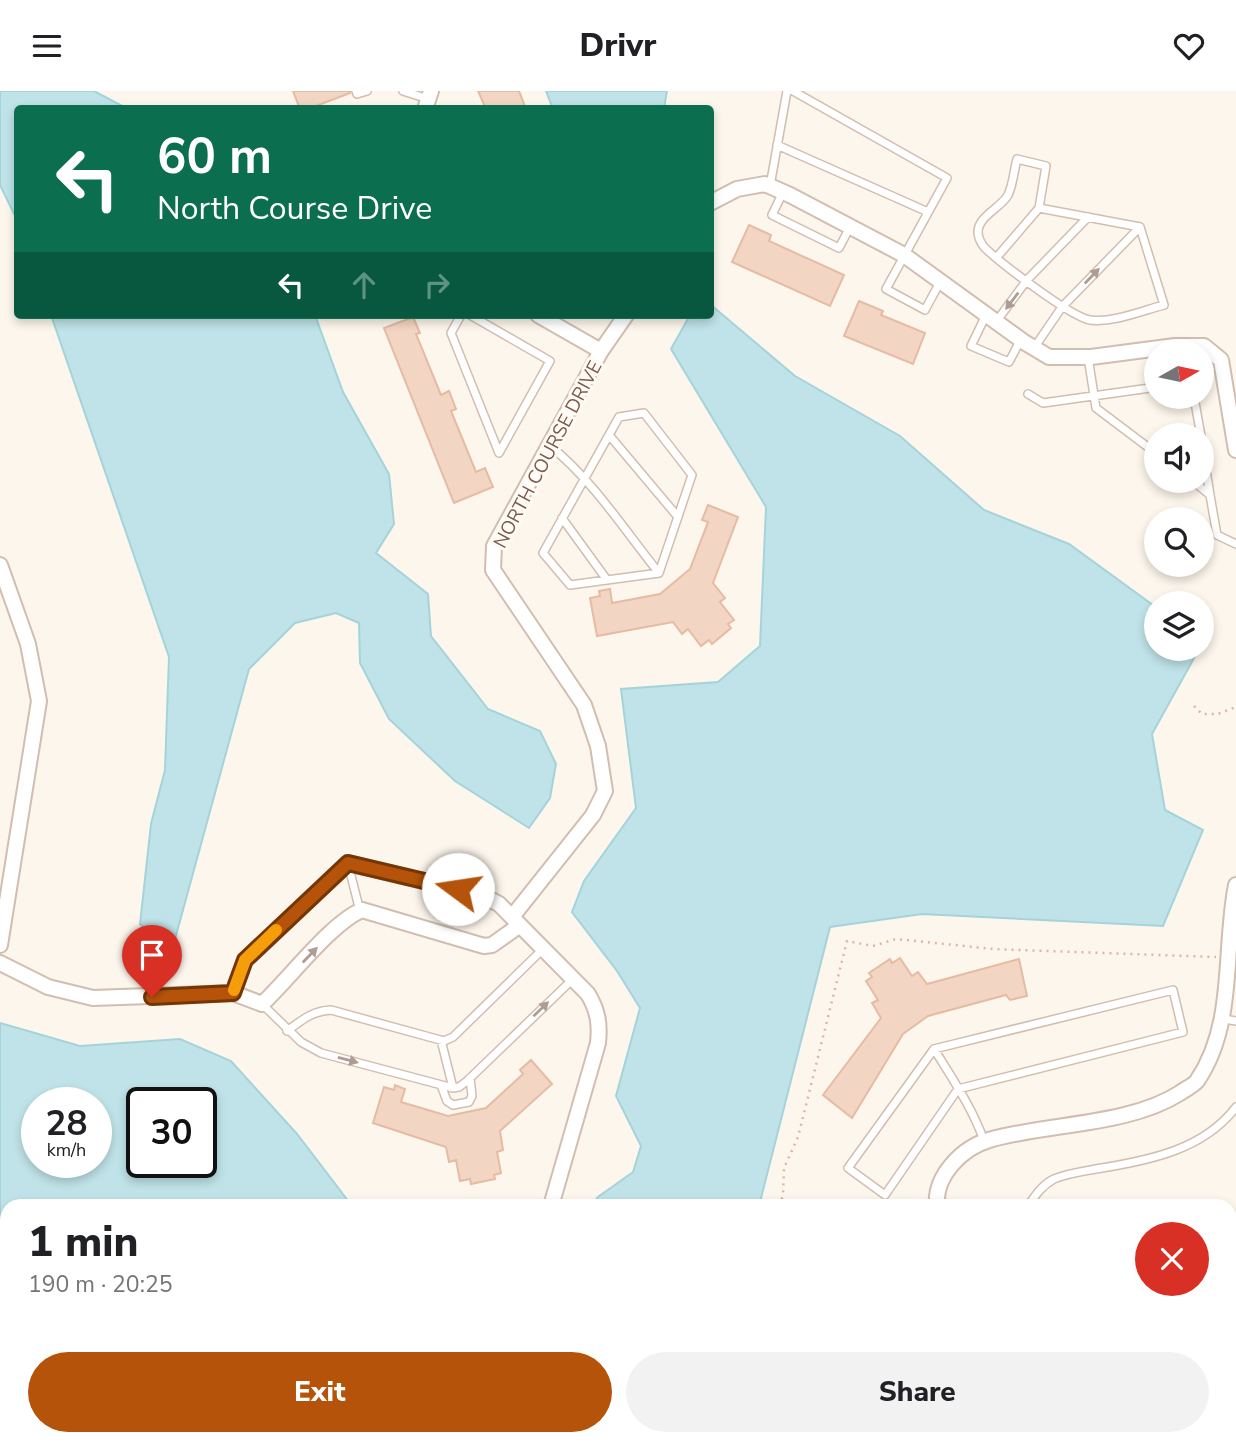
<!DOCTYPE html>
<html lang="en">
<head>
<meta charset="utf-8">
<style>
	:root { --surface:#fff; --page:#f2f2f2; --text:#202124; --muted:#757577; --accent:#b45309 }
	body { margin:0; font-family:"Nunito Sans",sans-serif; background:var(--page); color:var(--text); height:100vh; display:flex; flex-direction:column; font-size:26px; white-space:nowrap }
	* { box-sizing:border-box; margin:0 }
	p { font-size:23px; color:var(--muted) }
	.icon { flex:none; width:38px; height:38px; fill:none; stroke:currentColor; stroke-width:2; stroke-linecap:round; stroke-linejoin:round }
	.map { position:relative; flex:1; overflow:hidden }
	.side { position:absolute; left:0px; top:1108px; width:1237px; height:247px; display:flex; flex-direction:column; background:var(--surface); border-radius:21px 21px 0 0; box-shadow:0 4px 10px #0003 }
	.side>* { flex:none }
	.guide { position:absolute; left:14px; top:14px; width:700px; height:214px; border-radius:7px; box-shadow:0 4px 10px #0003; background:#0b6e4f; color:#fff; overflow:hidden }
	.needle { width:46px; rotate:81deg }
	.tools { position:absolute; left:1144px; top:248px; display:grid; gap:14px }
	.tools a { display:grid; place-items:center; width:70px; height:70px; border-radius:50%; background:var(--surface); box-shadow:0 4px 10px #0003; font-size:35px }
	.speed { position:absolute; left:21px; top:996px; display:flex; gap:14px; font-size:35px; font-weight:700; text-align:center }
	.speed>* { display:grid; place-content:center; width:91px; height:91px; border-radius:50%; background:var(--surface); box-shadow:0 4px 10px #0003; line-height:1 }
	.speed small { font-size:18px; font-weight:400 }
	.speed .limit { border:4px solid #111; border-radius:10px; background:#fff; color:#111 }
	.pin { position:absolute; display:grid; place-items:center; width:60px; height:60px; color:#fff; margin:-72px -30px; border-radius:50% 50% 50% 0; rotate:-45deg; box-shadow:0 0 7px #0007 }
	.pin .icon { rotate:45deg }
	.me { position:absolute; width:77px; margin:-38px; rotate:284deg; stroke-linejoin:round; filter:drop-shadow(0 0 5px #0008) }
	.turn { display:flex; align-items:center; gap:24px; height:147px; padding:0 28px; font-size:32px }
	.turn .icon { width:91px; height:91px; stroke-width:2.5 }
	.turn b { display:block; font-size:49px; line-height:60px }
	.lanes { display:flex; align-items:center; height:66px; padding:0 28px; background:#0003; justify-content:center; gap:35px; direction:ltr }
	.lanes .off { opacity:.35 }
	.round { display:grid; place-items:center; flex:none; width:74px; height:74px; border-radius:37px; background:var(--page) }
	.headline { display:flex; align-items:center; justify-content:space-between; height:119px; padding:0 28px }
	h1 { font-size:42px; font-weight:800; line-height:52px }
	.cta { display:flex; gap:14px; margin-top:auto; padding:14px 28px }
	.cta a { flex:1; height:80px; border-radius:42px; background:var(--accent); color:#fff; font-size:28px; font-weight:800; line-height:80px; text-align:center }
	.cta a+a { background:var(--page); color:var(--text) }
	header { display:flex; justify-content:space-between; align-items:center; height:91px; padding:0 28px; background:var(--surface); font-size:32px; font-weight:800 }
	.map>svg:first-child { display:block }
	.water { fill:#bfe3e8; stroke:#a5d3da; stroke-width:2; fill-rule:evenodd }
	.building { fill:#f3d5c3; stroke:#e6bba3; stroke-width:2 }
	.lines { fill:none; stroke-linecap:round; stroke-linejoin:round }
	.lane-casing { stroke:#d1beb0; stroke-width:10 }
	.street-casing { stroke:#d1beb0; stroke-width:18 }
	.path { stroke:#d9b8a5; stroke-width:2.5; stroke-dasharray:2 5; stroke-linecap:butt }
	.lane { stroke:#fff; stroke-width:7 }
	.street { stroke:#fff; stroke-width:14 }
	.oneway { fill:#af9d94 }
	.route-casing { stroke:#753606; stroke-width:18 }
	.route { stroke:#b45309; stroke-width:12 }
	.slow { stroke:#f59e0b; stroke-width:12 }
	.labels { text-anchor:middle; stroke-width:6; stroke-linejoin:round; paint-order:stroke }
	.street-label { font-size:19px; fill:#7a5c4d; stroke:#fffaf3 }
</style>
</head>
<body>
<header><svg class="icon" aria-label="menu" viewBox="0 0 24 24"><path d="M4 6h16M4 12h16M4 18h16"/></svg>Drivr<svg class="icon" aria-label="heart" viewBox="0 0 24 24"><path d="M12 20l-8-8c-3-5 5-10 8-4 3-6 11-1 8 4z"/></svg></header>
<div class="map">
<svg width="1236" height="1353" viewBox="0 0 1236 1353">
	<rect width="100%" height="100%" fill="#fdf6ec"/>
	<path class="water" d="M0,0H94L126,17L18,18L17,129L0,94Z
		M546,0H667L664,17L553,18Z
		M711,214L795,285L900,345L984,419L1069,453L1157,517V558H1199L1152,643L1165,719L1203,739L1163,835L922,823L830,836L759,1115H591L598,1106L633,1081L641,1055L616,1005L640,917L617,880L572,821L584,790L636,717L621,598L718,591L760,555L766,416L671,258L690,224H710Z
		M51,224H315L343,301L389,383L394,433L376,462L428,503L431,545L488,618L540,640L556,673L550,707L529,737L455,690L389,628L360,572L359,532L336,522L295,532L249,578L172,859L140,833L151,733L165,679L169,566Z
		M0,932L80,955L180,948L231,970L297,1043L352,1115H7V1164L0,1153ZM37,1012H96V1071H37ZM142,1012H201V1071H142Z
		M189,1348H751L752,1353H196Z"/>
	<path class="building" d="M293,0H350V2L308,18H300Z
		M478,0H519L526,18H486Z
		M749,134L771,144L769,150L844,184L830,215L732,171Z
		M859,210L883,220L881,224L925,242L913,273L844,245Z
		M413,226L420,242L416,243L441,304L449,300L456,318L451,320L476,381L485,377L493,396L454,412L384,237Z
		M708,414L738,426L713,492L725,507L720,511L734,529L728,533L731,537L712,553L709,549L701,555L688,538L682,543L673,531L597,545L590,507L600,505L599,500L610,498L612,512L660,503L690,478L708,431L702,429Z
		M900,867L912,885L918,881L927,893L1019,868L1027,905L1010,909L1006,904L928,925L903,943L852,1027L823,1004L881,927L872,912L878,909L866,890L872,886L869,882L890,868L892,872Z
		M531,969L552,993L500,1040L503,1059L497,1061L501,1082L494,1084L495,1088L471,1093L470,1088L460,1090L456,1069L449,1071L446,1056L373,1032L384,996L394,999L395,994L405,998L401,1011L448,1025L486,1017L523,983L520,979Z"/>
	<g class="lines">
		<g class="lane-casing">
			<path id="lane" d="M356,0L357,3L367,0
				M403,0L428,8
				M793,0L947,87L886,198L925,219L940,191
				M777,54L928,121
				M770,95L787,0
				M783,101L772,124L839,157L850,136
				M1039,117L1140,136
				M997,166L1039,117L1046,75L1017,68C1014,79 1013,94 1008,104C1001,117 978,125 978,141C978,146 981,152 984,156C999,171 1071,226 1090,229C1113,232 1141,220 1164,214L1140,136
				M461,224L451,242L499,362L550,270L470,224
				M986,224L971,255L1009,271L1021,248
				M996,231L1027,189L1088,126
				M1034,257L1062,216L1140,136
				M1088,266L1096,317L1157,363
				M1028,303L1043,312L1157,296
				M1194,306L1201,345
				M609,344L678,426
				M1202,354L1210,404
				M550,355C591,387 626,441 659,482L570,494L543,462L619,326L644,322L692,384L659,482
				M1193,390L1210,404L1217,444L1236,453
				M562,427L607,489
				M348,773L360,820
				M262,913L301,951L321,962L453,997L459,996L467,990L573,888
				M1224,928L1236,930
				M287,940C302,929 312,920 331,919L444,950L453,946L542,859
				M441,949L453,997
				M934,958L848,1077L885,1104L958,998L1183,941L1173,899L934,958C952,987 973,1018 984,1050
				M441,994L447,1010L453,1014L469,1011L472,1005L470,987
				M1028,1115C1035,1105 1042,1094 1054,1088C1068,1082 1086,1080 1102,1077C1151,1069 1204,1058 1236,1016
				M865,1348L866,1353
				M930,1348L931,1353
				M1046,1348L1047,1353
				M893,1353L922,1348"/>
		</g>
		<g class="street-casing">
			<path id="street" d="M425,18L431,0
				M710,112L737,98L765,93L790,104L904,164L1024,251L1049,266H1091L1175,255H1204L1221,269L1236,359
				M538,224L601,260
				M0,474L28,553L39,610L0,854
				M512,826L593,724L605,700L598,655L584,614L493,479L494,455L601,260L626,224
				M0,872L48,896L93,907L233,902L262,913C289,888 331,832 362,819L484,855L492,854L520,834
				M233,902L245,869L348,772L482,804L499,813L588,903C598,920 600,933 598,952L551,1115
				M937,1115C934,1085 962,1057 989,1049C1048,1032 1128,1035 1180,1002C1185,998 1193,995 1197,990C1236,933 1223,859 1236,794
				M976,1348L977,1353"/>
		</g>
		<path class="path" d="M1194,615L1202,623H1218L1236,616
			M780,1115L783,1103L784,1077L798,1046L847,850L873,855L896,848L994,858L1216,866
			M0,1214L7,1225
			M140,1348L148,1353
			M778,1348L779,1353"/>
		<use href="#lane" class="lane"/>
		<use href="#street" class="street"/>
	</g>
	<defs><path id="oneway-solid" d="M-6-.8H1V-3.2L6.5 0L1 3.2V.8H-6Z" transform="scale(1.75)"/></defs>
	<g class="oneway">
		<use href="#oneway-solid" transform="translate(1092 185) rotate(-46)"/>
		<use href="#oneway-solid" transform="translate(1012 210) rotate(127)"/>
		<use href="#oneway-solid" transform="translate(310 864) rotate(-46)"/>
		<use href="#oneway-solid" transform="translate(541 918) rotate(-44)"/>
		<use href="#oneway-solid" transform="translate(348 969) rotate(15)"/>
	</g>
	<g class="lines">
		<g class="route-casing">
			<path id="route" d="M152,906L233,902L245,869L348,772L458,798"/>
		</g>
		<use href="#route" class="route"/>
		<path class="slow" d="M234,899L245,869L276,839"/>
	</g>
	<g class="labels">
		<g class="street-label">
			<text transform="translate(547 363) rotate(-62)" y="7">NORTH COURSE DRIVE</text>
		</g>
	</g>
</svg>
<div class="tools">
<a><svg class="needle" viewBox="-14 -14 28 28"><path d="M0-13l5 13h-10z" fill="#e53935"/><path d="M0 13l5-13h-10z" fill="#757577"/></svg></a>
<a><svg class="icon" aria-label="sound" viewBox="0 0 24 24"><path d="M4 9h4l5-4v14l-5-4H4zM17 9q2 3 0 6"/></svg></a>
<a><svg class="icon" aria-label="search" viewBox="0 0 24 24"><circle cx="10" cy="10" r="6"/><path d="M15 15l6 6"/></svg></a>
<a><svg class="icon" aria-label="layers" viewBox="0 0 24 24"><path d="M12 4l9 5-9 5-9-5zM3 14l9 5 9-5"/></svg></a>
</div>
<div class="speed"><div>28<small>km/h</small></div><div class="limit">30</div></div>
<div class="pin" style="left:152px;top:906px;background:#d93025"><svg class="icon" aria-label="arrive" viewBox="0 0 24 24"><path d="M6 21V4h12l-3 4 3 4H6"/></svg></div>
<svg class="me" style="left:458px;top:798px" viewBox="-20 -20 40 40"><circle r="19" fill="#fff"/><path d="M0-13L10 11 0 6-10 11z" fill="#b45309"/></svg>
<div class="guide">
<div class="turn"><svg class="icon" aria-label="left" viewBox="0 0 24 24"><path d="M17 20v-9H6M10 6l-5 5 5 5"/></svg><div><b>60 m</b>North Course Drive</div></div>
<div class="lanes"><svg class="icon" aria-label="left" viewBox="0 0 24 24"><path d="M17 20v-9H6M10 6l-5 5 5 5"/></svg><svg class="icon off" aria-label="ahead" viewBox="0 0 24 24"><path d="M12 20V5M6 11l6-6 6 6"/></svg><svg class="icon off" aria-label="right" viewBox="0 0 24 24"><path d="M7 20v-9h11M14 6l5 5-5 5"/></svg></div>
</div>
<section class="side">
<div class="headline"><div><h1>1 min</h1><p>190 m · 20:25</p></div><a class="round" style="background:#d93025;color:#fff"><svg class="icon" aria-label="close" viewBox="0 0 24 24"><path d="M6 6l12 12M18 6L6 18"/></svg></a></div>
<div class="cta"><a>Exit</a><a>Share</a></div>
</section>
</div>
</body>
</html>
